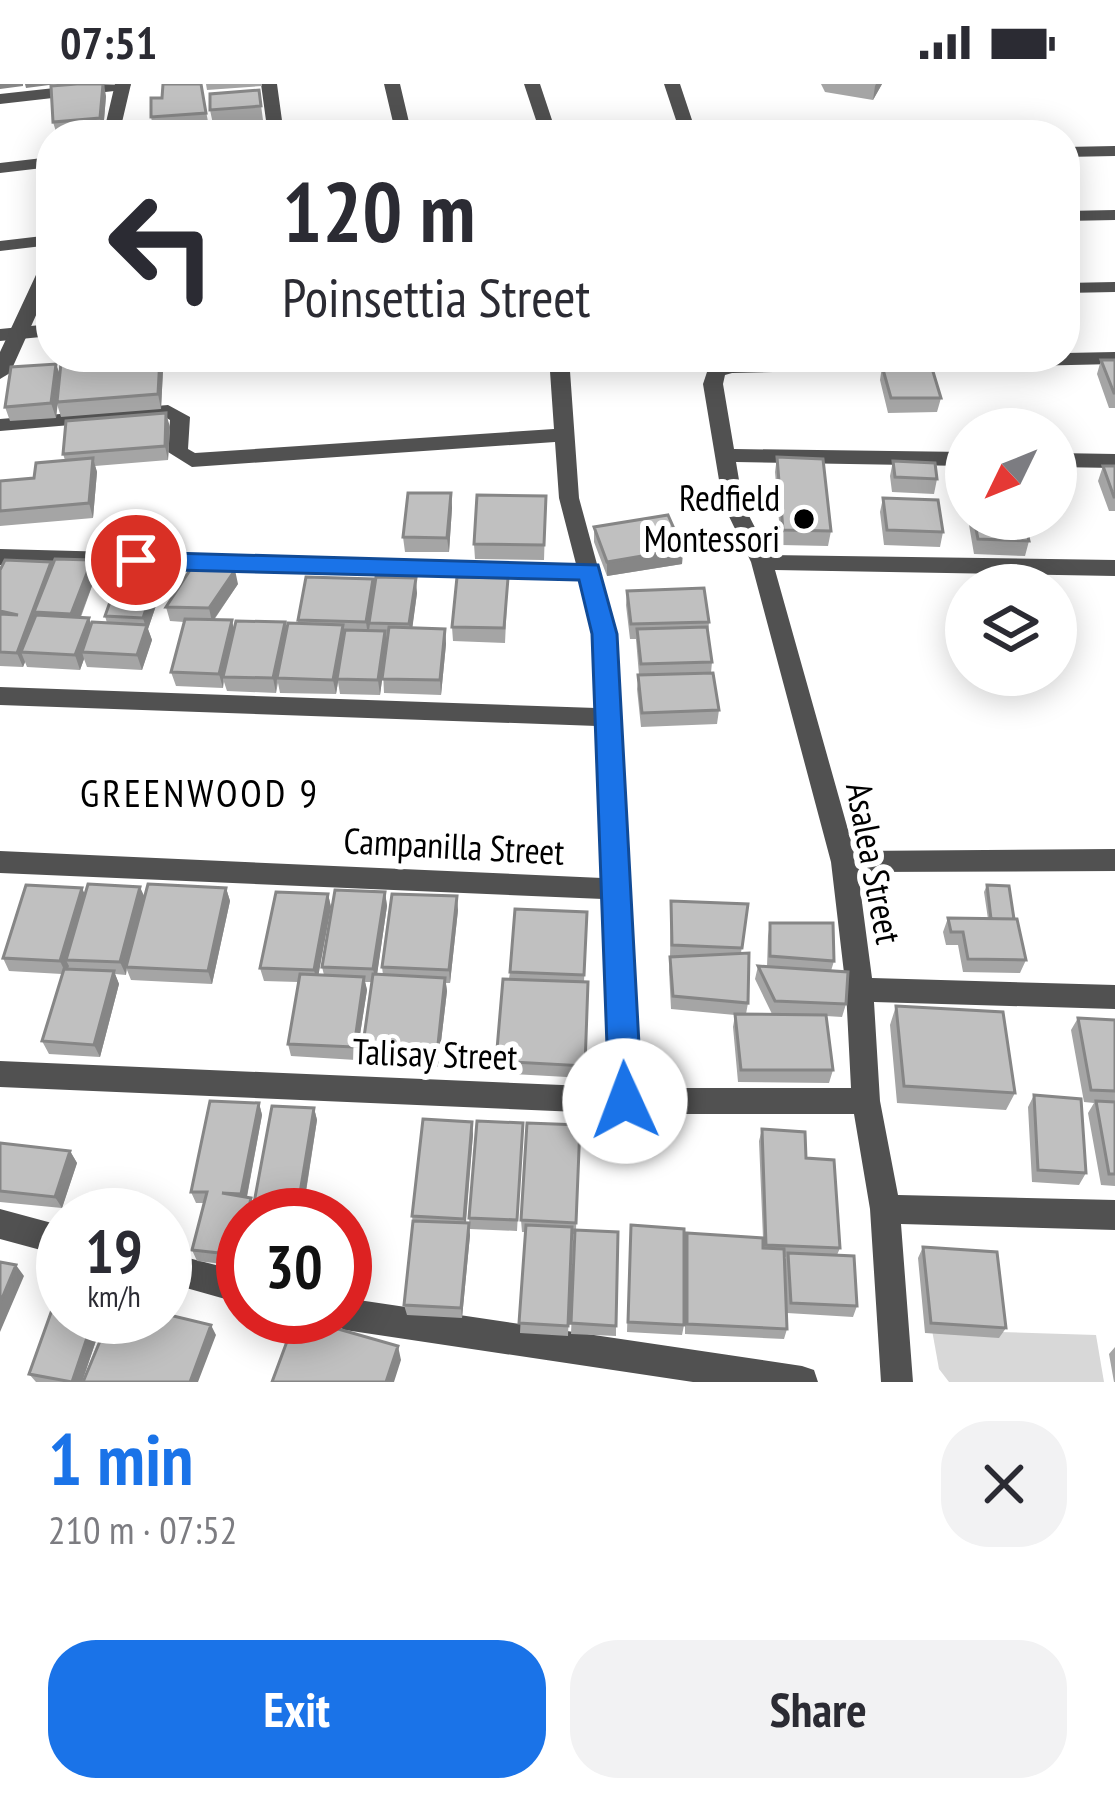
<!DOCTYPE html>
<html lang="en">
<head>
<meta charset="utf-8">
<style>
	:root { --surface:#fff; --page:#f2f2f3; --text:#2b2b33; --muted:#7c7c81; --accent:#1a73e8 }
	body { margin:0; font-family:"PT Sans Narrow",sans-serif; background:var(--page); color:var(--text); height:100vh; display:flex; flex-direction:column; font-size:45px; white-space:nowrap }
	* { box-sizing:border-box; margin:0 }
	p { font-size:39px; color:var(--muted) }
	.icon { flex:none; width:66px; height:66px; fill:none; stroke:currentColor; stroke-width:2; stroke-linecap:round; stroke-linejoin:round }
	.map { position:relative; height:1298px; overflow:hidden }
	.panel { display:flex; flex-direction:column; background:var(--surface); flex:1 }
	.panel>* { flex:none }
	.top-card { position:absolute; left:36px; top:36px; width:1044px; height:252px; border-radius:48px; box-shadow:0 6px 30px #0003; background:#fff; color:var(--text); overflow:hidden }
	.needle { width:78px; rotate:227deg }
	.buttons { position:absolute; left:945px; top:324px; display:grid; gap:24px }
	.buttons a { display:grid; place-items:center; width:132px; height:132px; border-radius:50%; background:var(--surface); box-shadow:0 6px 30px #0003; font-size:60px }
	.speed { position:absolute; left:36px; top:1104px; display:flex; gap:24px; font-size:60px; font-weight:700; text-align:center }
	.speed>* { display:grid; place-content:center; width:156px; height:156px; border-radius:50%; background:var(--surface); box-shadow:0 6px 30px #0003; line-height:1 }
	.speed small { font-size:30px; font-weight:400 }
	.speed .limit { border:18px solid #d22; background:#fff; color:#111 }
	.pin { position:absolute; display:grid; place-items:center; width:102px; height:102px; color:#fff; margin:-51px; border:6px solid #fff; border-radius:50%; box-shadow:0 3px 12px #0007 }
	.me { position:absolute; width:132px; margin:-66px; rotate:358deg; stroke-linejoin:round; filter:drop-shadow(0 0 9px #0008) }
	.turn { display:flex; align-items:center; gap:42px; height:252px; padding:0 48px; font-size:54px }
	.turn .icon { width:156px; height:156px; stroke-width:2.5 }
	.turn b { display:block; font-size:84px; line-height:102px }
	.round { display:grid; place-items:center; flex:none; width:126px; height:126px; border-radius:48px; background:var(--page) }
	.head { display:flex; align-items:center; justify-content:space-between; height:204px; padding:0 48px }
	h1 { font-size:72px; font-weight:700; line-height:90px; color:var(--accent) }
	.cta { display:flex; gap:24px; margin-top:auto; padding:24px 48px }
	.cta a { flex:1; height:138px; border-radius:48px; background:var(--accent); color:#fff; font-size:48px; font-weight:700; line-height:138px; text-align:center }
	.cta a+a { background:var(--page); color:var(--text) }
	.status { display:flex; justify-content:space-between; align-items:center; height:84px; padding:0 60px; background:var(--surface); direction:ltr }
	.status svg { height:33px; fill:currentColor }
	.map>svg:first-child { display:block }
	.green { fill:#d8d8d8 }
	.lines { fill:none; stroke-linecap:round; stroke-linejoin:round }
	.minor { fill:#515151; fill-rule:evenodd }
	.tertiary { fill:#515151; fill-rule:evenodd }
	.wall { fill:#a5a5a5 }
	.shaded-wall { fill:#868686 }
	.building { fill:#c0c0c0; stroke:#868686; stroke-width:3 }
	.route { fill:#1a73e8; stroke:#114b97; stroke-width:3 }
	.poi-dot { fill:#000; stroke:#fff; stroke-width:4.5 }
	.labels { text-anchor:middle; stroke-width:12; stroke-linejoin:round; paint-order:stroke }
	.poi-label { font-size:36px; fill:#000; stroke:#fff; text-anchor:end }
	.street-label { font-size:36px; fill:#000; stroke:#fff }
	.neighbourhood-label { font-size:39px; letter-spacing:3px; fill:#000; stroke:#fff }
</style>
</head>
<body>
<div class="status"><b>07:51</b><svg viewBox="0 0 49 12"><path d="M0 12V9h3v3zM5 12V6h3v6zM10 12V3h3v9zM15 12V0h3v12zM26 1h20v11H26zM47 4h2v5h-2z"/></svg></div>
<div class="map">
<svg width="1115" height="1298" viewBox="0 0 1115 1298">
	<rect width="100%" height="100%" fill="#fff"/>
	<path class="green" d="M932,1246L1096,1251L1104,1298H949L939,1285Z"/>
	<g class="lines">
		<path class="minor" d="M91,0L131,1L123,6L0,20V10Z
			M261,0H277L284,51H268Z
			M384,0H400L412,51H396Z
			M524,0H540L552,36L550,39L536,36Z
			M664,0H680L697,51H681Z
			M1115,62V72L1065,73V63Z
			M51,73V83L0,89V79Z
			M1115,126V136L1065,137V127Z
			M51,151V161L0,167V157Z
			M1115,198V208L1065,209V199Z
			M51,240V252L0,257V245Z
			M1115,268V280L732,289L725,291L723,300L734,365L966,368V382L736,378L743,420L769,471L1115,476V492L775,486L854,767L1115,765V787L858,788L872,894L1115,901V925L874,918L880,1017L898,1111L1115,1116V1146L901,1140L913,1298H881L870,1125L854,1030H625L0,1003V977L610,1003L603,815L0,789V767L602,794L597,642L0,621V603L596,624L594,550L580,495L0,481V465L576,480L559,414L555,358L192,383L168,368L170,336L165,333L0,347V335L168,321L190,333L188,365L195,369L554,345L549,273H569L579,414L616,550L639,1004H851L846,906L831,778L751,478L723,420L703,300L707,288L729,277L1065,273V269Z
			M1056,369L1115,370V384L1056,383Z
			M0,1125L63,1142V1172L0,1155Z
			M165,1168L243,1188V1220L165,1198Z
			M345,1214L802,1282L814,1286L818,1298H693L345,1246L334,1241L330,1233H345Z"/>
		<path class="tertiary" d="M115,0H131L119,51H103Z
			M51,173V198L10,289L0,295V268L42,178Z"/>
	</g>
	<path class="wall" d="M201,0L209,43L154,47L151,33L162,14Z
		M206,0H262V2L207,6Z
		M821,0H882L873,16L825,8Z
		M259,6L263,36L213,40L210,26Z
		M106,12L103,48L57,51L53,38Z
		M582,273H633L632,285L583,286Z
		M1101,276H1115V324H1109L1097,290Z
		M56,280L60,292L163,286L161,325L61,333L57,320L56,334L10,337L5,323Z
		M882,282L941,314L937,328L888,329L880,296Z
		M170,343L168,376L95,382L97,388L93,434L0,442V397L34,394L65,376L63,370Z
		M777,373L831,447L828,462L781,461L775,388Z
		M893,377L937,395L934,410L892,408L890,392Z
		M1103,382H1115V427H1109L1098,397Z
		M451,409L452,424L449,468H405L403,453Z
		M546,412L544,476L475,475L474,460Z
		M883,414L943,448L940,463L884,461L880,428Z
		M968,435H1024L1029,457L1025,472L974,470Z
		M594,443L683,465L682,480L607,492L594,458Z
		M51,478L52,482L96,491L81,533L92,541L107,539L105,532L164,498L148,545L152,556L142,586L87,583L84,575L80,586L27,583L25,578L23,583L0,582V486Z
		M508,494L505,559L453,557L452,543Z
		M238,500L214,536L234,545L285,538L287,548L298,540V536L374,506L417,509L412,544L445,545L446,560L441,611L384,609L383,587L380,611L340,610L338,598L336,610L280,609L278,599L276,609L227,607L224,598L223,604L176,602L171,588L184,538L170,537L166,523Z
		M627,507L709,538L708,550L712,578L711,589L719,626L717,640L641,643L637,605L639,591L636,555H630L626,521Z
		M987,801L1014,835L1026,876L1020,889L963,888L958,861H946L943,848L948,834L988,835L984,808Z
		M226,804L230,817L212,900L131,896L127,886L126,891L115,890L119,900L100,973L49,970L42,957L62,890L9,887L3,874L85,811L144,813Z
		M385,808L387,822L377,890L383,891L382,883L458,826L450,899H446L447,907L438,983L365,980L362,967L372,898H365L367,906L356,976L291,972L288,960L298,898L264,897L260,884L328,810L331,823L318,891H324L322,883Z
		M671,817L748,820L741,869L748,919L746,930H772L755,895L758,882L767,883L768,852L770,839L834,877L831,887L846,920L842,933L826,932L833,986L829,999L738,998L733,943L735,931L671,925L669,886L670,873Z
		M587,828L584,898H588L585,994L497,989L496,977L510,888Z
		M896,922L1015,1009L1006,1026L897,1019L890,941Z
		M1078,934L1115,936V1102L1101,1101L1088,1029L1094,1019L1084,1018L1071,946Z
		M1034,1011L1086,1089L1079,1101L1032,1098L1028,1023Z
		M259,1019L262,1031L247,1113L255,1123L254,1119L314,1024L317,1036L303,1128L243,1131V1189L240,1182L197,1177L192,1166L204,1119H196L191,1108Z
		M523,1039L517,1147L470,1145L469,1134Z
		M580,1041L576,1146L616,1242V1252L571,1250L575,1150H572L568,1252L520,1249L525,1148H522L521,1136Z
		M762,1045L806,1074L840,1164L837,1171L857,1222L853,1233L787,1229L784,1179L786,1173H784L787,1245L784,1255L685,1250V1160L687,1149L763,1154L759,1057Z
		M473,1050L466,1139L470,1151L462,1234L407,1231L404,1221L413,1140L412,1132Z
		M0,1059L70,1067L77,1079L62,1124L0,1118Z
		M630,1152L684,1241L682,1251L627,1248Z
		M923,1163L1006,1244L999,1254L925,1249L918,1174Z
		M63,1233H104L82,1298H36L29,1290Z
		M1115,1263V1298H1114L1109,1270Z"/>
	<path class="shaded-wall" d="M0,0H23V2L0,5Z
		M25,0H57L26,4Z
		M104,0L106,12L103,48L100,34Z
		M876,0H882L873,16L875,2Z
		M160,273L163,286L161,325L158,310Z
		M56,280L61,294L56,334L51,319Z
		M166,329L170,343L168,376L165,362Z
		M93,374L97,388L93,434L89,419Z
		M451,409L452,424L449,468L447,454Z
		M683,465L682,480L607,492V478Z
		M92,476L96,491L76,544L71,530Z
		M51,478L56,493L34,528L39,540L21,568L25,578L23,583L17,569Z
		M160,483L164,498L148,545L152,556L142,586L137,571L146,544L143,534Z
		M235,486L238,500L212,538L209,524Z
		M416,494L417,509L411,554L409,540Z
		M373,495L375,509L368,552L366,538Z
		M89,534L94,548L82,568L84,575L80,586L75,571Z
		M232,536L235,551L223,593V604L219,590Z
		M285,538L287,553L277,594L276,609L273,594Z
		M343,541L345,555L336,610L333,596Z
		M445,545L446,560L441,611L440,596Z
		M385,547L387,561L380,611L378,596Z
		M140,803L146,816L126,883V891L120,878Z
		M82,804L88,817L66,876L69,882L66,890L60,877Z
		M226,804L230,817L212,900L208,887Z
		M385,808L387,822L376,898L373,885Z
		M328,810L331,823L317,899L314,886Z
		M457,812L458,826L450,899L449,886Z
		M114,887L119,900L100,973L94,961Z
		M364,893L367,906L356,976L354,963Z
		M445,894L447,907L438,983L437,970Z
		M259,1019L262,1031L245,1122L241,1110Z
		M314,1024L317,1036L302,1131L298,1121Z
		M472,1038L473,1050L465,1146L464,1135Z
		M70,1067L77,1079L62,1124L55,1113Z
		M469,1139L470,1151L462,1234L461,1224Z
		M16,1181L24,1192L0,1248V1219Z
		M94,1233H104L82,1298H72Z
		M211,1241L216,1251L198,1298H190Z
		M398,1262L401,1276L394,1298H386Z"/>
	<path class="building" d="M77,0H103L100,34L53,38L51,2Z
		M163,0H201L206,29L151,33V14H162Z
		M259,6L261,22L210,26V10Z
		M133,273H160L158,310L57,318L61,279Z
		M1101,276H1115V309H1114Z
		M56,280L51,319L5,323L11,283Z
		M931,281L941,314H891L882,282Z
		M166,329L165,362L63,370L66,337Z
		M777,373L823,375L831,447L783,446Z
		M93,374L89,419L0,427V397L34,394L36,379Z
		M893,377L935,379L937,395L895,393Z
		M1103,382H1115V413H1114Z
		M408,409H451L447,454L403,453Z
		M477,411L546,412L544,461L474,460Z
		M883,414L938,416L943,448L887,446Z
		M668,431L683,465L607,478L594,443Z
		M974,435H1024L1029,457L978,455Z
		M55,475L92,476L71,530L34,528Z
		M5,476L51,478L17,569L0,568V530L18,531L0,527V486Z
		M123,481L160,483L143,534L105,532Z
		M192,483L235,486L209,524L166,523Z
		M306,493L373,495L366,538L298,536Z
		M376,493L416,494L409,540L369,539Z
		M457,493L508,494L504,544L452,543Z
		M704,504L709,538L631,540L627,507Z
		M36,531L89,534L75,571L21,568Z
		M185,535L232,536L219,590L171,588Z
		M236,537L285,538L273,594L223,593Z
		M92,538L147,541L137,571L82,568Z
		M288,539L343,541L333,596L277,594Z
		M389,543L445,545L440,596L382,595Z
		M707,543L712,578L641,580L637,545Z
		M345,546L385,547L378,596L337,595Z
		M713,589L719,626L642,629L638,591Z
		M88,800L140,803L120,878L66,876Z
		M148,800L226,804L208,887L126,883Z
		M26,801L82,804L60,877L3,874Z
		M987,801L1009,802L1014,835H991Z
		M335,806L385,808L373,885L322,883Z
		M276,808L328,810L314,886L260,884Z
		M392,810L457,812L449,886L382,883Z
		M671,817L748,820L742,864L672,861Z
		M515,825L587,828L584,891L510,888Z
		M948,834L1017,835L1026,876L968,875L963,848H951Z
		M770,839H833L834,877L770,872Z
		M749,869L748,919L673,912L670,873Z
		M758,882L848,888L846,920L775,917Z
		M64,885L114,887L94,961L42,957Z
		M300,890L364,893L354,963L288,960Z
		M373,890L445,894L437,970L362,967Z
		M503,895L588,898L585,982L496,977Z
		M896,922L1003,928L1015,1009L904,1002Z
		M735,930L826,931L833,986H741Z
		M1078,934L1115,936V1007L1091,1006Z
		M1034,1011L1081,1015L1086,1089L1038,1086Z
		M210,1017L259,1019L241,1110L222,1109L251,1114L247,1131H243V1150L238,1171L192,1166L207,1108H191Z
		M1096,1017L1115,1018V1090H1109Z
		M272,1022L314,1024L298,1121L254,1119Z
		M423,1035L472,1038L464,1135L412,1132Z
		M477,1037L523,1039L517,1136L469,1134Z
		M527,1039L580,1041L576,1139L521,1136Z
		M762,1045L805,1048L806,1074L834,1076L840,1164L766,1161Z
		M0,1059L70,1067L55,1113L0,1107Z
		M254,1123L318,1130L252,1131Z
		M413,1137L469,1139L461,1224L404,1221Z
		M526,1141L572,1143L568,1242L519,1239Z
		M631,1141L684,1145V1241L628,1238Z
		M575,1146L618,1148L616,1242L571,1239Z
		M687,1149L763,1154V1164L784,1165L787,1245L687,1240Z
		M923,1163L997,1168L1006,1244L931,1239Z
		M788,1169L854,1172L857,1222L791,1219Z
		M0,1178L16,1181L0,1219Z
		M58,1209L63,1210V1233H94L72,1298L29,1290Z
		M165,1230L211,1241L190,1298H83L110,1233H165Z
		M296,1233L398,1262L386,1298H272Z"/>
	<path class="route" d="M136,468L598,481L617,550L642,1017L637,1027L625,1032L614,1027L609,1017L592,550L579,496L136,485L124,476Z"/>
	<circle class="poi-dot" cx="804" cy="435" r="12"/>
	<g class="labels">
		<g class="poi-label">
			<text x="780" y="427">Redfield<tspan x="780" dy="41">Montessori</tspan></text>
		</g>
		<g class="street-label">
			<text transform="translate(454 762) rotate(3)" y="13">Campanilla Street</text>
			<text transform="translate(874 779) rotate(79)" y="13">Asalea Street</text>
			<text transform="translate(435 970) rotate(2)" y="13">Talisay Street</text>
		</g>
		<g class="neighbourhood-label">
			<text x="200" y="723">GREENWOOD 9</text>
		</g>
	</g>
</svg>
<div class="buttons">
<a><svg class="needle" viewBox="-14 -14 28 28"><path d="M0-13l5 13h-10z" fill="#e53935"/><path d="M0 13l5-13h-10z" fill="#7c7c81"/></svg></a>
<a><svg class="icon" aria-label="layers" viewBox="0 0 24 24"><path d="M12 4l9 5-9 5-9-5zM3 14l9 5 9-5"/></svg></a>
</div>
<div class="speed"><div>19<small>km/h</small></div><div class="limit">30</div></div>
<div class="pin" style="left:136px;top:476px;background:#d93025"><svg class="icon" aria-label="arrive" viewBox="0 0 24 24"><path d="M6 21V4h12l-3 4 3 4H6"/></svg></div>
<svg class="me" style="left:625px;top:1017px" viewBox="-20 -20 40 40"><circle r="19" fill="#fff"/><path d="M0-13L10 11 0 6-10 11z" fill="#1a73e8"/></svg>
<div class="top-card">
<div class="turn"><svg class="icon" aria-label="left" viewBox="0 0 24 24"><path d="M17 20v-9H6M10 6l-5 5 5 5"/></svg><div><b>120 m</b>Poinsettia Street</div></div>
</div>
</div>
<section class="panel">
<div class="head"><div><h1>1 min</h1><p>210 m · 07:52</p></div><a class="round"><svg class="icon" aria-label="close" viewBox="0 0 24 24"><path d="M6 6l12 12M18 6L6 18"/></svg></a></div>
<div class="cta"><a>Exit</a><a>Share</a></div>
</section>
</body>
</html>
